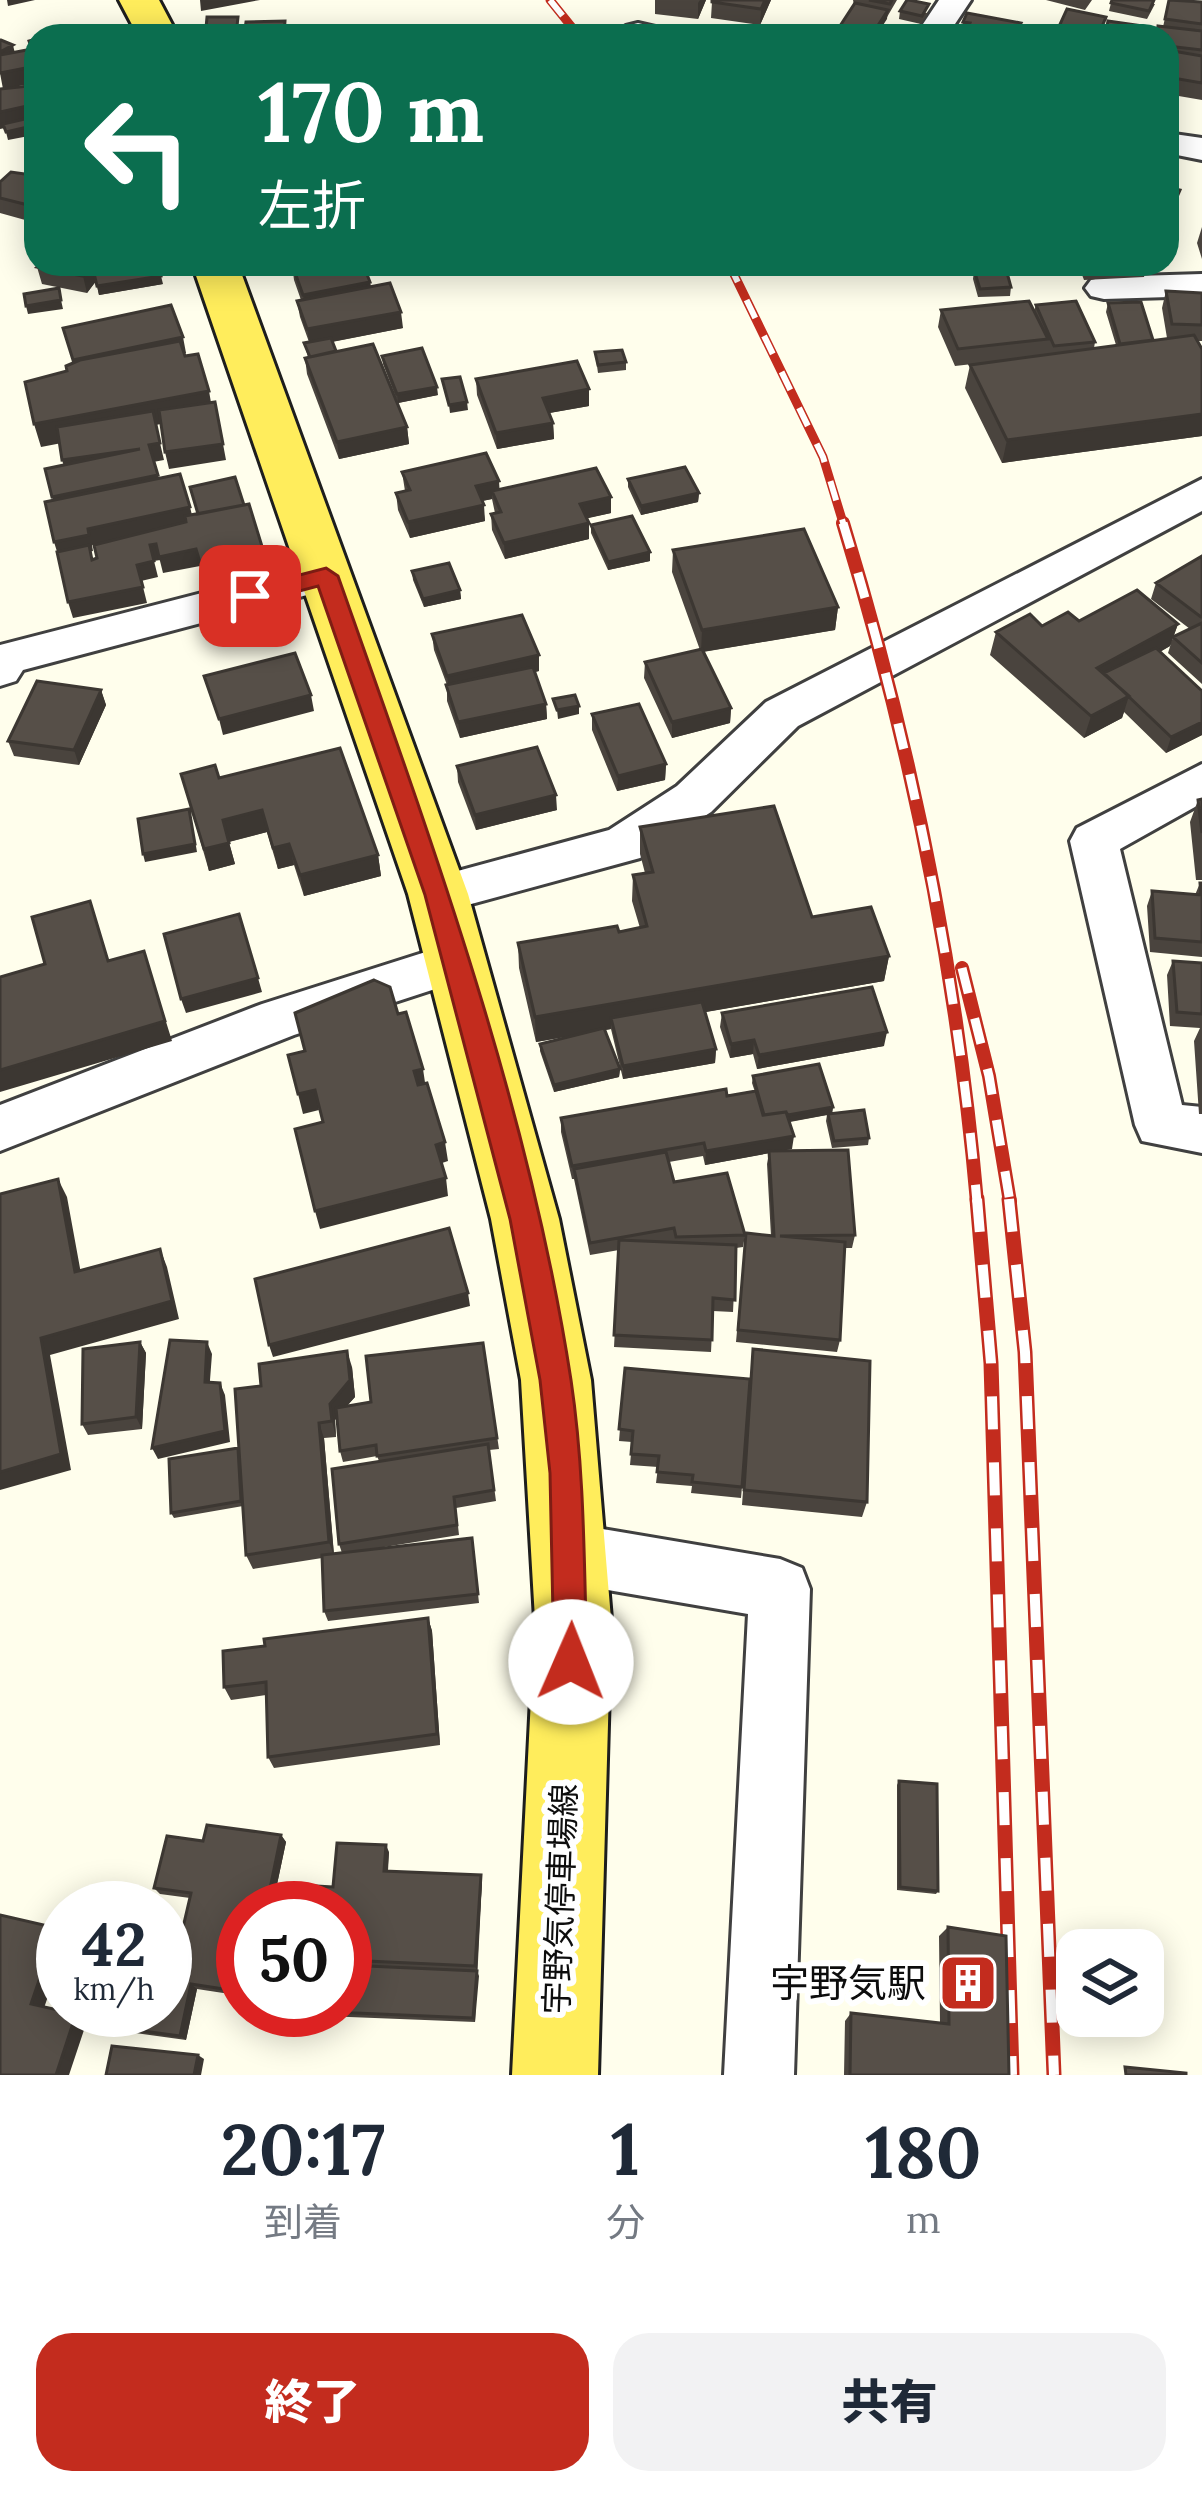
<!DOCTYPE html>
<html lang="ja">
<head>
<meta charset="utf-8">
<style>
	:root { --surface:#fff; --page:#f2f2f3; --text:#1f2937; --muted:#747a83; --accent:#c32c1e }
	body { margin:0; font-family:Lora,"Noto Sans JP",serif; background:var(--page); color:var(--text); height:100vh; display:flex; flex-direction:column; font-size:45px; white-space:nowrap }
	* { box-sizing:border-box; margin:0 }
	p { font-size:39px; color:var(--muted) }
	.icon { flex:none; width:66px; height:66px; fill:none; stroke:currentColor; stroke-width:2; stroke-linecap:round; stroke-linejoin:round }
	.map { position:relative; height:2075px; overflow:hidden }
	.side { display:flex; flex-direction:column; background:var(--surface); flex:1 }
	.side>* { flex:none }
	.hud { position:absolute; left:24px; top:24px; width:1155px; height:252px; border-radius:36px; box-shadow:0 6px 30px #0003; background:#0b6e4f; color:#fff; overflow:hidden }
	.buttons { position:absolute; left:1056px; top:1929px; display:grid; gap:24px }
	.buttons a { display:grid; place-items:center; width:108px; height:108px; border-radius:24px; background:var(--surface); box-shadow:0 6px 30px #0003; font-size:60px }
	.speed { position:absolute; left:36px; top:1881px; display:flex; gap:24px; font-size:60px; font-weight:700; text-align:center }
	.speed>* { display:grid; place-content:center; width:156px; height:156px; border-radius:50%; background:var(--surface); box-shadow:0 6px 30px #0003; line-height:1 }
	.speed small { font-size:30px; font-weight:400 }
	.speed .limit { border:18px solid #d22; background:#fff; color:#111 }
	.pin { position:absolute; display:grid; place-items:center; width:102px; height:102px; color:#fff; margin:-51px; border-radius:24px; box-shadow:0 6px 18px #0006 }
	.me { position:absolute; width:132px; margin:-66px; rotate:1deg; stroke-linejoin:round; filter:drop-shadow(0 0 9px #0008) }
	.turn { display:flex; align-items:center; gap:42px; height:252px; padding:0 36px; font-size:54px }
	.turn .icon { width:156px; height:156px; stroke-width:2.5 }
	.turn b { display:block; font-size:84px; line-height:102px }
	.eta { display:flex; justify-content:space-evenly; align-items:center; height:204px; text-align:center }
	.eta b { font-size:72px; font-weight:800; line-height:84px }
	.primary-button { display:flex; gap:24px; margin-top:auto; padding:24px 36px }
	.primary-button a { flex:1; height:138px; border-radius:36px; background:var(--accent); color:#fff; font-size:48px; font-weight:800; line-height:138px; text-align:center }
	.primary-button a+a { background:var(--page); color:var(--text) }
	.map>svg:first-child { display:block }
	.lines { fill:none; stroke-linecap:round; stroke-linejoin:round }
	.minor-casing { stroke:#404040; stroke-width:6 }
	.major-casing { stroke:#1e1e1e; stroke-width:6 }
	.minor { fill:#fff; fill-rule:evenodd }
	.major { fill:#ffed5c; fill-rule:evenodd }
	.rail-far2-casing { stroke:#c32c1e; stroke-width:9 }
	.rail-far1-casing { stroke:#c32c1e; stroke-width:14 }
	.rail-casing { stroke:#c32c1e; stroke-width:15 }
	.rail-far2 { stroke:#fff; stroke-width:6; stroke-dasharray:20; stroke-linecap:butt }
	.rail-far1 { stroke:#fff; stroke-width:9; stroke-dasharray:26; stroke-linecap:butt }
	.rail { stroke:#fff; stroke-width:10; stroke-dasharray:33; stroke-linecap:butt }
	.wall { fill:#4a443e; fill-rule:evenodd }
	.shaded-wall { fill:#3c3732 }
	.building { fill:#564f48; stroke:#3c3732; stroke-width:3 }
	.route { fill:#c32c1e; stroke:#7f1d14; stroke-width:3 }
	.labels { text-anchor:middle; stroke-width:12; stroke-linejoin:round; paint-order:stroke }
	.street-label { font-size:33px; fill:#0d0d0d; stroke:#fff }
	.near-poi-label { font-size:39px; fill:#0d0d0d; stroke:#fff; text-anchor:end }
</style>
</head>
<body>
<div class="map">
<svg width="1202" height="2075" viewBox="0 0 1202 2075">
	<rect width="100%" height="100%" fill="#fffeec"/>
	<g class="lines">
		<g class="minor-casing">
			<path id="minor" d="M939,0H971L947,36H915Z
				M638,23L664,29L668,36H624L626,26Z
				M1167,133L1202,138V160L1167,153Z
				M1202,274V296L1104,299L1091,296L1085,288L1091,280L1104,277Z
				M1202,479V511L798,726L711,812L640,858L438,913L421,907L414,894L421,881L609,830L677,786L766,702Z
				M326,561L341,566L347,576L341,586L23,670L16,681L0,686V645Z
				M1202,764V803L1120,849L1182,1105L1202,1107V1153L1142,1141L1135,1125L1070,841L1077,828Z
				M457,942L475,948L482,962L475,976L294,1035L0,1151V1105L262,1004Z
				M567,1523L780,1559L802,1568L810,1589L794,2075H724L748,1614L567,1583L546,1574L537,1553L546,1532Z"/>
		</g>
		<g class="major-casing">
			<path id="major" d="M119,0H159L178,36H138Z
				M192,264H238L468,894L559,1219L591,1380L611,1619L598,2075H512L535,1619L521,1380L491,1219L408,894Z"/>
		</g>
		<use href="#minor" class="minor"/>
		<use href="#major" class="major"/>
		<g class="rail-far2-casing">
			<path id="rail-far2" d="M550,0L579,36
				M729,264L823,457L844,526"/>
		</g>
		<g class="rail-far1-casing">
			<path id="rail-far1" d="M843,523C910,742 957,973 977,1202
				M962,968L989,1076L1010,1202"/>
		</g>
		<g class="rail-casing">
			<path id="rail" d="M977,1199L991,1363L1012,2075
				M1009,1199L1025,1352L1054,2075"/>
		</g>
		<use href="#rail-far2" class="rail-far2"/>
		<use href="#rail-far1" class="rail-far1"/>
		<use href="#rail" class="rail"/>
	</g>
	<path class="wall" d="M655,0H706L698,19L655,14Z
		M771,0L760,25L711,18L712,2Z
		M853,0H897L876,36L839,34L840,26L854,5Z
		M1046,0H1092L1085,10Z
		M1169,0L1202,2V100L1167,94V36H1156L1158,26L1163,27Z
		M1111,3L1155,4L1147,19L1109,11Z
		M900,11L928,13L921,24L899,19Z
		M963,22L1021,23L1017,36H966L967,31L961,30Z
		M36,140V223L0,213V182L32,175Z
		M1202,227V259L1197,243Z
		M292,264L370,282L371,287L403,328L332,342L336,351L407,427L409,444L339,459L307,374L305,358L308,357L304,343L309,342L300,317L297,301L301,300L294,280Z
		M1032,264H1059L1058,275L1035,276Z
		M1078,264H1164L1147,265L1144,277L1084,280Z
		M37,267L163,284L99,295L96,281L87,293L42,284Z
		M974,270L1011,287L1010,296L978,297L973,279Z
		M1166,291L1202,293V341H1197L1202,349V436L1002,463L965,388L970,365L1017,359L955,366L938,327L941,310L1034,311L1036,305L1095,342L1094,348L1116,345L1106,312L1108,303L1153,340L1167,338L1162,308Z
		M595,352L626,362V370L598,373Z
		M382,356L438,395L398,403L383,364Z
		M476,379L589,406L549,413L553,423L554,439L497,449L477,395Z
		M402,472L500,489L611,513L587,518L589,523V539L505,559L492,530L491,514L495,513L492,499L482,501L485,521L410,538L398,510L396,493L405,491Z
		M628,479L699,493L698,502L641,515L628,487Z
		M591,525L650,552V561L608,570L591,533Z
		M673,550L838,607L835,630L703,652L731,708L730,723L672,738L644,678L645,662L700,650L672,572Z
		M1202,556V684L1168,653L1173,637L1190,629L1151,599L1156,583Z
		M412,571L460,590L461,599L424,607L413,580Z
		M1178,624L1170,646L1160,652L1202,691V735L1166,753L1124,712L1122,718L1084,738L990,655L996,632L1042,626Z
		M432,634L539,655V671L535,672L546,704L547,719L460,738L447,701V685L434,650Z
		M101,690L106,705L79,765L14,756L8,741Z
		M592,714L666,764L665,780L617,791L592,730Z
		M457,766L557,810L476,830L458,782Z
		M181,774L219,778L378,855L381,876L304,896L294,865L278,869L267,832L229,842L235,864L209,871Z
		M1202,799V880H1196L1190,822L1198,800Z
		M640,827L889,956L884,981L705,1012L716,1049L715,1063L623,1079L611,1029L605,1030L620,1069L619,1077L554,1092L540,1051V1044L575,1035L536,1042L519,968L518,943L640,928L632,901L633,875L645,873L640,854Z
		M1200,883H1202V957L1150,952L1147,906L1152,891L1195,895Z
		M1173,961L1202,963V1114H1199L1194,1041L1200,1028L1170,1026L1167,975Z
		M722,1013L884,1046L757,1069L753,1054L730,1058L720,1027Z
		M753,1076L833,1107L832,1113L869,1138L868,1145L832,1148L826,1121L827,1115L790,1122L792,1149L784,1150L855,1235L852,1248H845L840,1340L837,1352L736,1342L746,1233L771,1236L767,1164L769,1153L705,1165L703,1156L669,1162L674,1182L745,1235L743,1247L736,1248L733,1312L713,1311L711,1352L614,1347L619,1250L590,1255L574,1179H572L561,1132V1118L755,1092L752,1083Z
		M140,1342L146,1353L142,1429L88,1435L82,1424Z
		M483,1343L499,1449L489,1450L496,1501L456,1508L459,1535L378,1548L472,1538L479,1603L328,1621L324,1611L322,1558L253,1569L246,1555L243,1506L174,1518L171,1513L238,1448L261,1386L352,1367L355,1397L346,1406L371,1402ZM337,1417L340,1451L343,1462L377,1456L379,1461L339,1544L342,1553L334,1554L324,1438L336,1437L335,1420Z
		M753,1349L867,1502L862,1517L742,1505Z
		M625,1368L742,1487L741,1498L691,1493L692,1486L656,1483L658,1467L630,1465L632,1442L619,1441Z
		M428,1618L432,1631L440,1745L274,1768L268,1757L266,1695L231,1700L224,1687L265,1646Z
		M899,1781L938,1891L936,1894L897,1890V1785Z
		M281,1835L286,1842L272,1908H243V1996L197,1989L186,2040L99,2028L91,2024L174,1966L190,1898L160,1894L154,1888L203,1841Z
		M389,1852L388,1871L482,1881L475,2022L274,2014L270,2010H345V1908L333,1887Z
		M948,1927L1009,2075H844L845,2021L851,2013L940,2023L939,1936Z"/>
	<path class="shaded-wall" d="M7,0H35L8,6Z
		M200,0H260L201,11Z
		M700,0H706L698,19V3Z
		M765,0H771L760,25L761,9Z
		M888,10L887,19L876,36H873Z
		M13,45L17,62L0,71V52Z
		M31,67L35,83L3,89L0,73Z
		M36,104V122L0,129V112Z
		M32,126L34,135L8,140L6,132Z
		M1180,190L1176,206L1167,226V220Z
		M92,264H109L87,293L83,276Z
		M161,276L163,284L99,295L97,286Z
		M370,282L372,299L305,312L303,295Z
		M61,300L63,309L28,314L26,306Z
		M401,312L403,328L310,346L307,329Z
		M183,337L186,353L77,376L73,360Z
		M437,387L438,395L398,403L397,394Z
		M589,389V406L544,414L543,398Z
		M209,391L213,414L41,447L34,424Z
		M467,402L468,410L450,413L449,405Z
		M1202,414V436L1002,463L1007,440Z
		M553,423L554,439L497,449L496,433Z
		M407,427L409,444L339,459L337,442Z
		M160,443L164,460L153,462L149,445Z
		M223,444L226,460L169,469L165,452Z
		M140,449L67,476L62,460Z
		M158,475L162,491L57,513L52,497Z
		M499,481L500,497L492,491V499L477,502L476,486Z
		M699,493L698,502L641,515V506Z
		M611,497V513L580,520V504Z
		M484,505L485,521L410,538L408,522Z
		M190,507L194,523L92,545L93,551L59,558L54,542L88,529Z
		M589,523V539L505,559L504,543Z
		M156,544L160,560L154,561L158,577L141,581L137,565L150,545Z
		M196,549L200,566L163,573L159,557Z
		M650,552V561L608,570V562Z
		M265,556L268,572L206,585L202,569Z
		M143,587L147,603L73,618L68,602Z
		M460,590L461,599L424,607L423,599Z
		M838,607L835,630L701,652L702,630Z
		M1178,624L1170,646L1101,685L1097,668Z
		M539,655V671L449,691L447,676Z
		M101,690L106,705L79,765L74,750Z
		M311,695L314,711L223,735L219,719Z
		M1129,696L1122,718L1084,738L1091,716Z
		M546,704L547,719L460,738L458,722Z
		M579,706V714L558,719L557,710Z
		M731,708L730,723L672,738V722Z
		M1202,722V735L1166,753L1171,737Z
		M666,764L665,780L617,791L618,776Z
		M556,795L557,810L476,830L475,815Z
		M262,810L267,832L228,842L223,820Z
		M191,817L197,852L145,862L143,854Z
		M229,843L235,864L209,871L204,849Z
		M289,844L294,865L278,869L273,848Z
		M378,855L381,876L304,896L300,875Z
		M144,951L172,1041L0,1092V1070Z
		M889,956L884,981L614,1028L611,1018V1029L536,1042L535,1017Z
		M258,978L262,992L186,1013L181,999Z
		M887,1032L884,1046L757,1069L759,1055Z
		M754,1040L753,1054L730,1058L731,1044Z
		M716,1049L715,1063L623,1079V1066Z
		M423,1069L426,1089L417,1091L414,1071Z
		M620,1069L619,1077L554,1092V1085Z
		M315,1090L319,1110L303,1114L298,1094Z
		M833,1107L832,1114L765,1126L766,1119Z
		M794,1136L792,1149L705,1165L706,1151Z
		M445,1142L448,1161L439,1164L436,1145Z
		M446,1178L448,1196L320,1229L315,1211Z
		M58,1179L67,1197L84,1290L75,1272Z
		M160,1249L167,1267L179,1319L50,1355L71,1470L0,1490V1472L41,1338Z
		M468,1293L470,1306L273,1357L269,1345Z
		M140,1342L146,1353L142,1429L136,1417Z
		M207,1342L212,1354L209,1393L205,1382Z
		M347,1351L352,1367L355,1397L335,1420L336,1437L332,1421L330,1404Z
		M220,1383L225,1395L230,1442L158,1459L152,1448Z
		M319,1423L324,1438L334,1556L329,1542Z
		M428,1618L432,1631L440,1745L437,1734Z
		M281,1835L286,1842L272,1908H266Z
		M386,1845L389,1852L387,1877L384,1871Z
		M481,1875L482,1881L477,1971L475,1966Z
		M57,1928L63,1933V1952L43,2011L31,2004Z
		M477,1971L479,1976L475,2022L473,2018Z
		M191,1984L197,1989L186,2040L180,2036Z
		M76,2014L87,2021L69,2075H56Z
		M198,2055L204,2059L201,2075H194Z"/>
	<path class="building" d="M712,0H765L761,9L712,2Z
		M869,0H892L890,4Z
		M907,0H909L929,4L922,16L900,11Z
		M1112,0H1154L1149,11L1111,3Z
		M1169,0L1202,2V24L1165,19Z
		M855,3L888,10L873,33L840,26Z
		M1067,9L1106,17L1098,36H1083L1057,31Z
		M967,13L1021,23L1014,36H997L967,30L970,23L963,22Z
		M207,17H238L236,36H197V29L206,28Z
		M285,21L284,36H244L246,22Z
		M1108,21L1150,27L1149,36H1105Z
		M1158,26L1202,31V50L1167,46V36H1157Z
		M90,29L93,36H54Z
		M36,39V104L0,112V89L29,86L27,81L36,79L31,67L0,73V55L32,49L29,41Z
		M0,40H1L13,45L0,52Z
		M1167,50L1202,56V83L1167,77Z
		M29,118L32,126L6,132L3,124Z
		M36,140V175H34L36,176V207L0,198V182L11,172L32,175L26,142Z
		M1167,187L1180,190L1167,220Z
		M40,264H92L83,276L37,267Z
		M101,264H158L161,276L97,286L94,273Z
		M292,264H363L370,282L303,295Z
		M1036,264H1059L1060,267H1036Z
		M1006,269L1011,287L980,289L974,270Z
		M390,283L401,312L307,329L297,301Z
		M59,288L61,300L26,306L24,294Z
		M1166,291L1202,293V325L1172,324Z
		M1029,301L1048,339L958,349L941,310Z
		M1076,301L1095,342L1054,346L1036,305Z
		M1141,302L1153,340L1120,344L1108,303Z
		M171,305L183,337L73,360L63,328Z
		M1194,335L1202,349V414L1007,440L970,365Z
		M331,338L336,351L310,357L304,343Z
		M180,341L185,356L198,354L209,391L34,424L25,382L67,371L66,366L80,360Z
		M373,344L407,427L337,442L305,358Z
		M422,348L437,387L397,394L382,356Z
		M622,350L626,362L598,365L595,352Z
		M577,361L589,389L543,398L553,423L496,433L476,379Z
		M460,377L467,402L449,405L442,379Z
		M215,402L223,444L165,452L159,410Z
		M153,411L160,443L149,445L158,475L52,497L45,469L140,449L62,460L57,427Z
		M486,453L499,481L476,486L484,505L408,522L396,493L410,490L402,472Z
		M685,467L699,493L641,506L628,479Z
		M596,468L611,497L580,504L589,523L504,543L491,514L501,512L492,491Z
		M180,474L190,507L88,529L89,535L54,542L45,502Z
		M235,477L244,505L198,514L190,487Z
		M249,504L265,556L202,569L196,549L159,557L156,544L150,545L154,561L137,565L143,587L68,602L57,552L89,545L92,560L97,558L94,545L186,522L185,516Z
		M632,516L650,552L608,562L591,525Z
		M804,529L838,607L702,630L673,550Z
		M1202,556V617H1201L1156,583Z
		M449,563L460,590L423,599L412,571Z
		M1137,590L1178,624L1097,668L1129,696L1091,716L996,632L1030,614L1042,626L1068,612L1079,621Z
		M522,615L539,655L447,676L432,634Z
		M1202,623V663L1173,637Z
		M1156,648L1202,691V722L1171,737L1104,673Z
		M702,649L731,708L672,722L645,662Z
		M295,653L311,695L219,719L204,676Z
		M533,667L546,704L458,722L446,685Z
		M37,681L101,690L74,750L8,741Z
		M575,695L579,706L557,710L553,699Z
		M639,704L666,764L618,776L592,714Z
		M537,747L556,795L475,815L457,766Z
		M340,748L378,855L300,875L289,844L273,848L262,810L223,820L229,843L204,849L181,774L215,765L219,778Z
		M1202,799V833L1198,800Z
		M774,806L812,917L871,907L889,956L535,1017L518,943L617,926L619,932L647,926L633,875L653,872L640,827Z
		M189,809L195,844L143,854L138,819Z
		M1200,883H1202V942L1155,938L1152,891L1201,895Z
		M90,901L108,961L144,951L165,1021L0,1070V977L45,964L32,917Z
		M239,914L258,978L181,999L164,934Z
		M1173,961L1202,963V1014L1177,1012Z
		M374,980L390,987L398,1014L406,1012L423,1069L414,1071L418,1085L427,1083L445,1142L436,1145L446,1178L315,1211L295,1129L323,1122L315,1090L298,1094L288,1055L305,1051L295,1013Z
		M872,987L887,1032L759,1055L754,1040L731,1044L722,1013Z
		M702,1002L716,1049L623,1066L611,1018Z
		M604,1028L620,1069L554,1085L540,1044Z
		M819,1064L833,1107L788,1115L786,1112L764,1115L753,1076Z
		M726,1089L727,1096L756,1091L763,1115L786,1112L794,1136L706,1151L704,1143L572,1166L561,1118Z
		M864,1110L869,1138L834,1141L828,1114Z
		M848,1150L855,1235L780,1236L845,1242L840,1340L738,1330L746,1233L774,1236L769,1151Z
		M666,1152L674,1182L727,1173L745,1235L676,1237L674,1228L590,1243L574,1169Z
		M58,1179L75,1272L160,1249L172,1301L41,1338L61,1454L0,1472V1194Z
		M449,1228L468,1293L269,1345L255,1279Z
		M619,1240L736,1245L735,1300L713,1298L712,1340L614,1335Z
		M170,1340L207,1342L205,1382L220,1383L225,1431L152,1448Z
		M140,1342L136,1417L82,1424L83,1349Z
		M483,1343L497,1438L377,1456L376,1445L340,1451L336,1408L371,1402L366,1356Z
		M753,1349L870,1361L867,1502L744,1490Z
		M347,1351L350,1380L330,1404L332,1421L319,1423L329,1542L246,1555L235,1389L261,1386L259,1364Z
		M625,1368L750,1379L742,1487L692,1482L693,1475L657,1472L659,1456L631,1454L633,1431L619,1429Z
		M488,1444L494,1490L454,1497L457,1525L339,1544L332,1469Z
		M238,1448L241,1501L171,1513L169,1459Z
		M472,1538L478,1594L324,1611L322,1555Z
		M428,1618L437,1734L268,1757L266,1682L224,1687L223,1651L265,1646L264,1639Z
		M899,1781L937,1784L938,1891L900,1887Z
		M207,1825L281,1835L266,1908H243V1992L191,1984L180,2036L91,2024L95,2010H165V1965L174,1966L191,1893L154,1888L167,1836L203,1841Z
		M337,1843L386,1845L384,1871L481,1875L475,1966L345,1960V1908H282L285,1884L333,1887Z
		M0,1915L57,1928L31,2004L76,2014L56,2075H0Z
		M948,1927L1006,1936L1009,2075H850L851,2013L949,2024Z
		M345,1965L477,1971L473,2018L285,2010H345Z
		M112,2046L198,2055L194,2075H106Z
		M1125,2067L1186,2073V2075H1126Z"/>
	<path class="route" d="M326,568L338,576C430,837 529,1105 571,1380C585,1473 584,1568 587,1662L582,1674L571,1679L559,1674L554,1662L550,1473L540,1380L510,1219L425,895L318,586L250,604L238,596L242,590Z"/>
	<defs>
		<g id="building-square" transform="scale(3)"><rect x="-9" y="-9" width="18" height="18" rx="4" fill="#c32c1e" stroke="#fff"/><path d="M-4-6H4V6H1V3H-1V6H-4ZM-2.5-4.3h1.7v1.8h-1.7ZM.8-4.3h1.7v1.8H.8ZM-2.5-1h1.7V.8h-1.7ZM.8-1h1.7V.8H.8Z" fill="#fff"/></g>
	</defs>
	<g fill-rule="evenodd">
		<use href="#building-square" x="968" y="1983"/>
	</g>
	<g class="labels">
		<g class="street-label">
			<text transform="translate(560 1899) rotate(-88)" y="12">宇野気停車場線</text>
		</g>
		<g class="near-poi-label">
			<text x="926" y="1997">宇野気駅</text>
		</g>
	</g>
</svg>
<div class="buttons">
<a><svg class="icon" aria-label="layers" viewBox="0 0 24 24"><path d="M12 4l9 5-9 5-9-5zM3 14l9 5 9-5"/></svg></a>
</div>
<div class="speed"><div>42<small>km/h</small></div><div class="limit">50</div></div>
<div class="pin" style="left:250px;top:596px;background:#d93025"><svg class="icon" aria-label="arrive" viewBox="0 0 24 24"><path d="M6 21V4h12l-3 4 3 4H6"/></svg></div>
<svg class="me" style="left:571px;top:1662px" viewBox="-20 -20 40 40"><circle r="19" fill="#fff"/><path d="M0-13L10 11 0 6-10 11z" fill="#c32c1e"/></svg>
<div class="hud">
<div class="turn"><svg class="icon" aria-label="left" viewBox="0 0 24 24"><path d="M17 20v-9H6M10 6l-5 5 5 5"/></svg><div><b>170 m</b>左折</div></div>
</div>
</div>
<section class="side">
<div class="eta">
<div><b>20:17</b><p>到着</p></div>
<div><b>1</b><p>分</p></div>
<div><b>180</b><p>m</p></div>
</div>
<div class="primary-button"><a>終了</a><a>共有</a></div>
</section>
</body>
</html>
